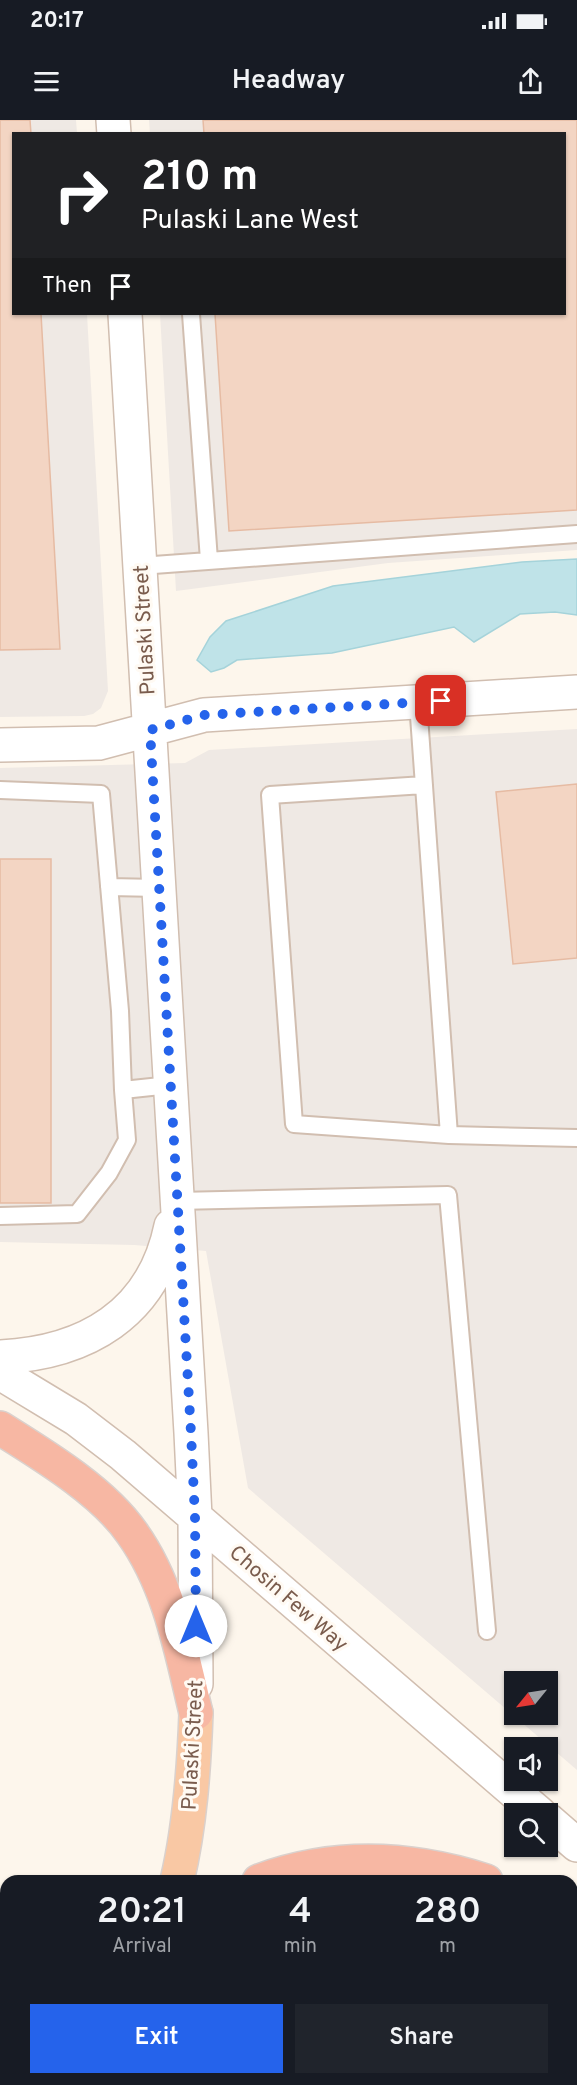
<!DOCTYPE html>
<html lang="en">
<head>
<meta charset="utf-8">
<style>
	:root { --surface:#171b24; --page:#20242c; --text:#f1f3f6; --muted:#9ea1a6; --accent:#2563eb }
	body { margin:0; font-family:Overpass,sans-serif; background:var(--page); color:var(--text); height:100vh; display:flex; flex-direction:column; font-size:22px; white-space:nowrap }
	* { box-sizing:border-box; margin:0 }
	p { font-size:20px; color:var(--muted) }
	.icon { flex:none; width:33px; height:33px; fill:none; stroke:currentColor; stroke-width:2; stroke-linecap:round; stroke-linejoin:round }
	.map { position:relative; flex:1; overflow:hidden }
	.sheet { position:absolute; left:0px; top:1755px; width:578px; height:210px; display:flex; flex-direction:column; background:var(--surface); border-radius:18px 18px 0 0; box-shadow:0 2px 4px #0004 }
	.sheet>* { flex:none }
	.guide { position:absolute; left:12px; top:12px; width:554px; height:183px; border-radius:0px; box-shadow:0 2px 4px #0004; background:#202124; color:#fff; overflow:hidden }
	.needle { width:39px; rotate:240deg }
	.fabs { position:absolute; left:504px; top:1551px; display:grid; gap:12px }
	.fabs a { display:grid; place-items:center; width:54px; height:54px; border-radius:0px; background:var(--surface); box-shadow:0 2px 4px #0004; font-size:30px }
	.pin { position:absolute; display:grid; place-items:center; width:51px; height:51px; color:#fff; margin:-26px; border-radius:12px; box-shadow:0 3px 9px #0006 }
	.me { position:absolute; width:66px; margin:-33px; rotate:0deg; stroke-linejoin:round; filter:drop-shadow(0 0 4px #0008) }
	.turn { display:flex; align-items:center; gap:21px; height:126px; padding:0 30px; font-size:27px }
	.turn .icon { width:78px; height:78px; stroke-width:2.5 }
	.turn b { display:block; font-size:42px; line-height:51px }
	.then { display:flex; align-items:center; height:57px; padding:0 30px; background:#0003; gap:12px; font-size:22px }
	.eta { display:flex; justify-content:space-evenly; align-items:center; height:102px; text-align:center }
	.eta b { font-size:36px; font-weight:600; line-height:42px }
	.action { display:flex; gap:12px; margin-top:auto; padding:12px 30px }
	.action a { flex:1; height:69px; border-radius:0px; background:var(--accent); color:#fff; font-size:24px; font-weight:600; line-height:69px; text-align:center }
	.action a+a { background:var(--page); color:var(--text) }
	.status { display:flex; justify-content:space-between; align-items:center; height:42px; padding:0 30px; background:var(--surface); direction:ltr }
	.status svg { height:16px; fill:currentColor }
	header { display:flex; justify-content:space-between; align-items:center; height:78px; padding:0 30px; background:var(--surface); font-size:27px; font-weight:600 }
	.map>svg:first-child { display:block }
	.industrial { fill:#efe9e4; fill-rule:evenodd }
	.water { fill:#bfe3e8; stroke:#a5d3da; stroke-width:1.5 }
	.building { fill:#f3d5c3; stroke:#e6bba3; stroke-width:1.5 }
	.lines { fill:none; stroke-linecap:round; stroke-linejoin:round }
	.service-casing { stroke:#d1beb0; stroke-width:20 }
	.tertiary-casing { stroke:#d1beb0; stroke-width:36 }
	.trunk-casing { stroke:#dad1cd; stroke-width:36 }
	.motorway-casing { stroke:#dad1cd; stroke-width:36 }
	.service { stroke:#fff; stroke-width:16 }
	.tertiary { stroke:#fff; stroke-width:33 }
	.trunk { stroke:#f9c8a4; stroke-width:33 }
	.motorway { stroke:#f7b7a3; stroke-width:33 }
	.route { stroke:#2563eb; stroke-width:10; stroke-dasharray:0 18 }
	.labels { text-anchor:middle; stroke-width:6; stroke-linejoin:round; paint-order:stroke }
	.street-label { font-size:21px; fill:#7a5c4d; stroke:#fffaf3 }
</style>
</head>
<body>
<div class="status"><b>20:17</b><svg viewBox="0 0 49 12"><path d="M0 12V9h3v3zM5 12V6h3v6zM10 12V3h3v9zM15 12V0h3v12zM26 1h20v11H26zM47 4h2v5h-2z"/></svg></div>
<header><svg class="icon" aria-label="menu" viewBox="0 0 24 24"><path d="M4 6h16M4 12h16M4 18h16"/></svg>Headway<svg class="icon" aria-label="share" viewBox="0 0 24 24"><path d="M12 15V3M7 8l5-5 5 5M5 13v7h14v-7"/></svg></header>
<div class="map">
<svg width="577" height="1965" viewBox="0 0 577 1965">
	<rect width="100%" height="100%" fill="#fdf6ec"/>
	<path class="industrial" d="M0,0H76L77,13L14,14V194H87L108,571L101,588L93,594L84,596L0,597Z
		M149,0H577V430L388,443L176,471L160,194H564V14H150Z
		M577,609V1650L248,1368L206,1131L134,1125L0,1122V648L185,643L209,630ZM514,1562H548V1594H514Z"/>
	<path class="water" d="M577,439V495L555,492L520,494L474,522L454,507L332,533L237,540L224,548L211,552L197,540L210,517L226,501L333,466L522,442Z"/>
	<path class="building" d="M0,0H30L31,14H14V194H41L60,529L0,530Z
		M203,0H577V390L229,411L215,194H564V14H204Z
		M577,664V838L513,844L496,672Z
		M0,739H51V1083H0Z"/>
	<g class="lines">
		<g class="service-casing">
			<path id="service" d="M191,194L209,440
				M140,446L577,414
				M418,582L449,1015L294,1004L270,675L424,665
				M0,670L101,674L120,891L123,970L127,1020L109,1053L77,1094L0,1096
				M109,767L159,768
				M123,970L170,965
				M449,1015L577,1018
				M177,1081L448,1075L487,1511"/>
		</g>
		<g class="tertiary-casing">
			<path id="tertiary" d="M113,0L114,14
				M125,194L191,1313L195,1397L196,1564
				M0,625L99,623L204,595L577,572
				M0,1237C86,1233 153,1194 171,1106
				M0,1253L76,1299L123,1335L540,1694
				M548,1700L577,1725"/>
		</g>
		<g class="trunk-casing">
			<path id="trunk" d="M177,1761C190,1706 194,1649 196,1593
				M133,1965L134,1959"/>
		</g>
		<g class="motorway-casing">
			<path id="motorway" d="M0,1308C43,1335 103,1371 132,1413C170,1466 181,1531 196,1593
				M259,1761C334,1733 412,1737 486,1761
				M572,1807L577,1810
				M46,1965L48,1959"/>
		</g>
		<use href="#service" class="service"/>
		<use href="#tertiary" class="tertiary"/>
		<use href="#trunk" class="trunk"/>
		<use href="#motorway" class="motorway"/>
	</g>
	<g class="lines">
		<path class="route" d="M196,1506L195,1397L191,1313L150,610L204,595L441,581"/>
	</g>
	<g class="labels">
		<g class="street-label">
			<text transform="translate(144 510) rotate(-93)" y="7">Pulaski Street</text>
			<text transform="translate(289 1478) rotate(41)" y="7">Chosin Few Way</text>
			<text transform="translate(192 1625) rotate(-87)" y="7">Pulaski Street</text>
		</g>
	</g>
</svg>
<div class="fabs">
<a><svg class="needle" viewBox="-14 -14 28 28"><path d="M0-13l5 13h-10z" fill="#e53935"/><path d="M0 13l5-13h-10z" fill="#9ea1a6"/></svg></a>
<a><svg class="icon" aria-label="sound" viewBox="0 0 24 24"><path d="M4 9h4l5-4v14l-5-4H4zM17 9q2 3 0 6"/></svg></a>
<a><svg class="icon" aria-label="search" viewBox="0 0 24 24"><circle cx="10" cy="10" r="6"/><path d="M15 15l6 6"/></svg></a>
</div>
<div class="pin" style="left:441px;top:581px;background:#d93025"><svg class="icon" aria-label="arrive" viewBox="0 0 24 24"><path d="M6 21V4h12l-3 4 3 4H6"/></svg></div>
<svg class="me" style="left:196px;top:1506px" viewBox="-20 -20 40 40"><circle r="19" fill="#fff"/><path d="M0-13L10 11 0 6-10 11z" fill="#2563eb"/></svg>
<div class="guide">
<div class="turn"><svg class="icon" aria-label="right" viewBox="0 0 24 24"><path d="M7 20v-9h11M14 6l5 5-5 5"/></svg><div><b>210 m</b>Pulaski Lane West</div></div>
<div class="then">Then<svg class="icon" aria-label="arrive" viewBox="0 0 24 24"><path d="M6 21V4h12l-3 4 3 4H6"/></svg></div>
</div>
<section class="sheet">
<div class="eta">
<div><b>20:21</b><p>Arrival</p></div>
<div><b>4</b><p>min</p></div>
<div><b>280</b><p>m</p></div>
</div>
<div class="action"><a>Exit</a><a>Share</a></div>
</section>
</div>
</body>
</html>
